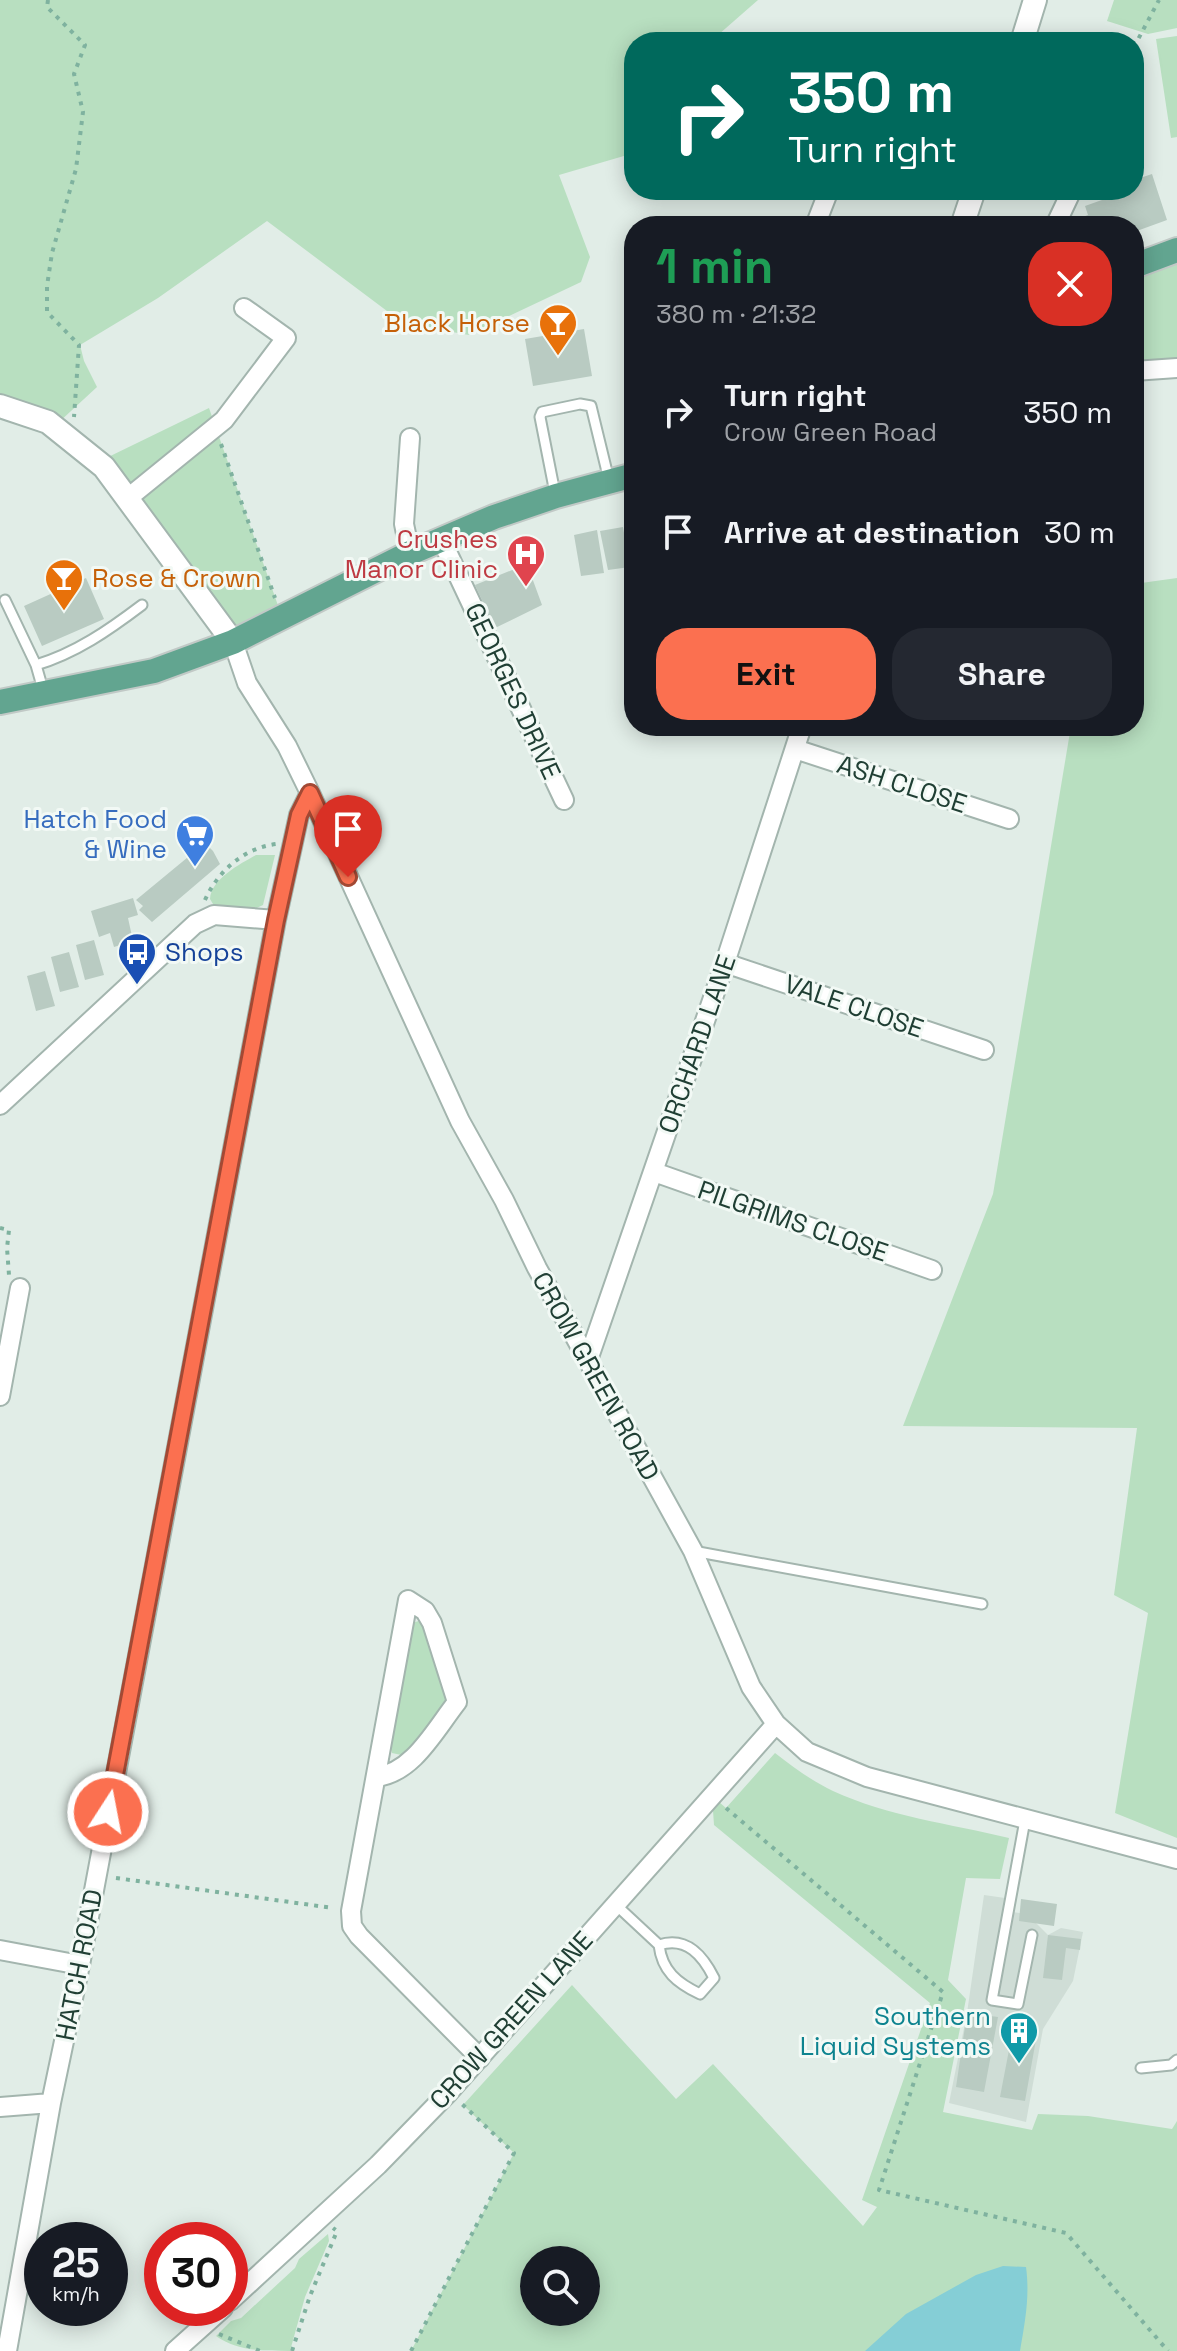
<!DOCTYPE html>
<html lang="en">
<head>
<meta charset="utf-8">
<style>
	:root { --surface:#171b24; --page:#242831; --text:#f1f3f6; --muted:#9ea1a6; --accent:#fb7050 }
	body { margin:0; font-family:"Space Grotesk",sans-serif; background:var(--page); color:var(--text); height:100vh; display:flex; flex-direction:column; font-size:30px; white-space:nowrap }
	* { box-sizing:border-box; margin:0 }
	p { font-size:26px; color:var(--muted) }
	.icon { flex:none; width:44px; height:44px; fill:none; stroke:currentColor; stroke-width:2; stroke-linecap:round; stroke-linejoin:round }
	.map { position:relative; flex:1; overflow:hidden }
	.sheet { position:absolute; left:624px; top:216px; width:520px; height:520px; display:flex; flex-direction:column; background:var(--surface); border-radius:32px; box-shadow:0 4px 20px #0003 }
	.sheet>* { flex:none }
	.top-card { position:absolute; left:624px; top:32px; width:520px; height:168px; border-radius:32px; box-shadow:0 4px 20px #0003; background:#00695c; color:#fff; overflow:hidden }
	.tools { position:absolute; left:520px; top:2246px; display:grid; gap:16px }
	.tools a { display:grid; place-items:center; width:80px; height:80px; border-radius:50%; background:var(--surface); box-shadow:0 4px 20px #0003; font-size:40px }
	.speed { position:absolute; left:24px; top:2222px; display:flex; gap:16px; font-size:40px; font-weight:700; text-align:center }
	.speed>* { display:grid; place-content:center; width:104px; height:104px; border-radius:50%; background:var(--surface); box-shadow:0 4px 20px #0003; line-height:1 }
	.speed small { font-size:20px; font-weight:400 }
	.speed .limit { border:12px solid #d22; background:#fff; color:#111 }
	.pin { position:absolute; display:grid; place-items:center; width:68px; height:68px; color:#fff; margin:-82px -34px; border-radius:50% 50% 50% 0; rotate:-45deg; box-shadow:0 0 8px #0007 }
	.pin .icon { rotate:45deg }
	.me { position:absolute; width:88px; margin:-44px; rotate:11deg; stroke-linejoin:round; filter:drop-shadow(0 0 6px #0008) }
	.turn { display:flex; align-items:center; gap:28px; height:168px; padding:0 32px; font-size:36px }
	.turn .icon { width:104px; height:104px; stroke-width:2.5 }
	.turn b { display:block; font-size:56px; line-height:68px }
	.round { display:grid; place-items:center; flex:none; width:84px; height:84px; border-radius:32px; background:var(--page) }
	.overview { display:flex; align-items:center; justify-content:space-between; height:136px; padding:0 32px }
	h1 { font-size:48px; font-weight:700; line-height:60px; color:#1e9e55 }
	.action { display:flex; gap:16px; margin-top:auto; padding:16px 32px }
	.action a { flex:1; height:92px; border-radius:32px; background:var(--accent); color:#111; font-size:32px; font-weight:700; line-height:92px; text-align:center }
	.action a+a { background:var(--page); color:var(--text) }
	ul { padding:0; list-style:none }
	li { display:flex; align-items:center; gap:24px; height:120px; padding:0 32px }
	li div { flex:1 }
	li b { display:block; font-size:30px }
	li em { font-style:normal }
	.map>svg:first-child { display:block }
	.built { fill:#cfddd6 }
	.green { fill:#b8dfc0; fill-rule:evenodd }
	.water { fill:#85ced6 }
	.building { fill:#b9cbc2 }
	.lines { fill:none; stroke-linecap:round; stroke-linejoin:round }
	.service-casing { stroke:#a3b5ae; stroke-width:13 }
	.minor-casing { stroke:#a3b5ae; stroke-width:22 }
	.tertiary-casing { stroke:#a3b5ae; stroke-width:26 }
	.primary-casing { stroke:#c1c9c6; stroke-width:28 }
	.path { stroke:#7fb29f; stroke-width:4; stroke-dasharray:4 6; stroke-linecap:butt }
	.service { stroke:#fff; stroke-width:9 }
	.minor { stroke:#fff; stroke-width:18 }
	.tertiary { stroke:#fff; stroke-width:22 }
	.primary { stroke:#62a590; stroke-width:24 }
	.route-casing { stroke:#a34934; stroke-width:20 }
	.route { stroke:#fb7050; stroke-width:14 }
	.labels { text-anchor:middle; stroke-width:6; stroke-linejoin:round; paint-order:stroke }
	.food-label { font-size:26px; fill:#c56008; stroke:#f2f9f5; text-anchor:end }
	.health-label { font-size:26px; fill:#be3a42; stroke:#f2f9f5; text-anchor:end }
	.street-label { font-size:26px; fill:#203f34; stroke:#f2f9f5 }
	.shop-label { font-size:26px; fill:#366cbe; stroke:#f2f9f5; text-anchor:end }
	.transit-label { font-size:26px; fill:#164399; stroke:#f2f9f5; text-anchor:start }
	.culture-label { font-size:26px; fill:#0d838f; stroke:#f2f9f5; text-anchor:end }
</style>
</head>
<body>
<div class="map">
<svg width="1177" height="2351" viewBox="0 0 1177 2351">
	<rect width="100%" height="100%" fill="#e1ede7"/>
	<path class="built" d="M984,1895L1005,1898L1004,1911L1027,1914L1048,1935L1061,1928L1083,1932L1073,1981L1043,2029L1026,2122L949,2103L967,2013Z"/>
	<path class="green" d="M0,0H758L710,42H634V153L559,175L590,257L581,282L469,335L403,323L267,221L158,298L80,345L84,361L97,387L58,423L0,406Z
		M1114,0H1177V28L1148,34L1107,21Z
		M1177,36V137L1171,138L1156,39Z
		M1177,250V368L1134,371V266Z
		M209,408L282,617L233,642L98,462Z
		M1177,578V1838L1115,1813L1148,1613L1114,1595L1137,1428L903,1426L993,1194L1071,726H1134V584Z
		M256,855H275L263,905L250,911L216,909L210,899C211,879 240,864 256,855Z
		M422,1620L452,1701L406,1756L392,1753L390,1745L412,1623Z
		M775,1753C793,1767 812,1781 833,1791C887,1816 951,1824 1009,1838L1000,1879L966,1878L948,1980L966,1999L943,2112L1032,2130L1038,2114L1088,2116L1172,2129L1177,2121V2351H411L514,2153L463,2105L572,1985L676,2099L713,2064L863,2226L877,2207L862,2200L930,2003L714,1825L712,1796L726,1808ZM534,2260H586V2312H534Z
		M328,2234L329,2241L305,2297L290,2351C262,2351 237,2351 216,2336L231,2321L241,2318L295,2268L299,2259Z"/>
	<path class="water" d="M1003,2266L1026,2267C1030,2296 1025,2322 1020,2351H865L906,2314L976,2275Z"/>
	<path class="building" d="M1152,174L1167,220L1134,232V226H1068L1067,223L1088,215L1085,206L1116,195L1114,190H1134V180Z
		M584,329L592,376L533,386L525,339Z
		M623,527L630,567L608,570L600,531Z
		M597,530L604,573L581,576L574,535Z
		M527,564L542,605L495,628L475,585Z
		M86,578L104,619L42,646L24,606Z
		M187,822L209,825L208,842L185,840Z
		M205,843L213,851L220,864L152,922L139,910L143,906L136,900Z
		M133,898L138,915L128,918L133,941L114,947L110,933L99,937L91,911Z
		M94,940L104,975L85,980L76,945Z
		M69,952L79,987L60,992L51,957Z
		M45,971L55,1006L36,1011L27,976Z
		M1021,1899L1057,1904L1054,1926L1019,1921Z
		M1048,1935L1081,1939L1080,1950L1066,1948L1062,1980L1043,1978Z
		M967,2013L998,2017L984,2092L956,2087Z
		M1013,2029L1037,2034L1025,2101L1000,2097Z"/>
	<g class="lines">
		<g class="service-casing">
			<path id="service" d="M555,493L540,417L542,412L580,404L591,406L609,480
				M5,600L36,665L44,693
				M36,665C76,653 109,630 142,605
				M693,1551L982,1604
				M1025,1820L992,2000L1018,2004L1032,1935
				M615,1904L659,1945C662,1971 677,1983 700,1994L714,1978C703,1956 687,1936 659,1945
				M1141,2068L1171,2065L1177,2060"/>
		</g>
		<g class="minor-casing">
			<path id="minor" d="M815,226L829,190
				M1055,226L1072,190
				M1134,371L1177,368
				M128,498L224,420L286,338L244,308
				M441,539L564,800
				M410,553L404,524L410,438
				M233,642L247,683L287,746L310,793L460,1121L504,1200L537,1268L693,1551L751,1687L776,1724L807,1752L867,1777L1177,1859
				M795,749L1009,819
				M725,963L984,1050
				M0,1105L195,924L214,915L276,920
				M654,1172L932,1270
				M588,1360L725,963L802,726
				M0,1396L20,1288
				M376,1777C413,1773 435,1730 457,1702L432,1623L425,1611L408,1600L351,1911L352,1926L359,1936L480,2058
				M0,1950L80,1965
				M0,2107L51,2103
				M230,2301L378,2165L449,2092L776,1724
				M7,2351L51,2103L80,1965L276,920L299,815L310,793
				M175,2351L223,2308"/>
		</g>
		<g class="tertiary-casing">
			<path id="tertiary" d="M1022,42L1035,0
				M962,226L974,190
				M0,406L48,422L104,467L233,642"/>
		</g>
		<g class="primary-casing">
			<path id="primary" d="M1134,266L1177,250
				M0,702L154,671L233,642L410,553L494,517L556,496L634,475"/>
		</g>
		<path class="path" d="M48,0L47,7L85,45L74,74L83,112L76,169L52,253L47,286V312L79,345L74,417
			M1134,47L1159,0
			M221,444L275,598
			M205,900C218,871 244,848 276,844
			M0,1228L9,1230L7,1248L9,1275
			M726,1808L943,1992L879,2190L1066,2233L1168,2351
			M116,1878L333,1908
			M219,2334L260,2351
			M292,2351L310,2296L337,2231L333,2228
			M411,2351L514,2153L462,2104"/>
		<use href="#service" class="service"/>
		<use href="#minor" class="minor"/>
		<use href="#tertiary" class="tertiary"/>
		<use href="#primary" class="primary"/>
	</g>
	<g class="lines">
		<g class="route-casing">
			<path id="route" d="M108,1812L276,920L299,815L310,793L348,877"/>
		</g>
		<use href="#route" class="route"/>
	</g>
	<defs>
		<g id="bar-pin" transform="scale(2)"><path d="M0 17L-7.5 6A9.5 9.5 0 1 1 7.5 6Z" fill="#e8710a" stroke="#f2f9f5"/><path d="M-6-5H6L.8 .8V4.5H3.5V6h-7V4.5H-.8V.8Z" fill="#fff"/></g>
		<g id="hospital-pin" transform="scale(2)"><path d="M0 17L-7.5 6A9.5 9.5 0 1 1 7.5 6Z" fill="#e0444e" stroke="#f2f9f5"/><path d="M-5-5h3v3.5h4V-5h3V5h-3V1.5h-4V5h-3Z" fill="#fff"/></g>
		<g id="supermarket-pin" transform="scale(2)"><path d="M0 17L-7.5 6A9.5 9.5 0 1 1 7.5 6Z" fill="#3f7fe0" stroke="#f2f9f5"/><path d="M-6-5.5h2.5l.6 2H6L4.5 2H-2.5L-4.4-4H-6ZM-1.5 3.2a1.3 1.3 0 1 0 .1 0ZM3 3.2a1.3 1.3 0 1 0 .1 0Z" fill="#fff"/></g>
		<g id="bus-pin" transform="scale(2)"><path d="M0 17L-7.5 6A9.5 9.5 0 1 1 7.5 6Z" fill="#1a4fb4" stroke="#f2f9f5"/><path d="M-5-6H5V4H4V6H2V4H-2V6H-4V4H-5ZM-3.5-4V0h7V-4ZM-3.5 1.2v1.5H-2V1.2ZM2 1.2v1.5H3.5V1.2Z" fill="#fff"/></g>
		<g id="building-pin" transform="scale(2)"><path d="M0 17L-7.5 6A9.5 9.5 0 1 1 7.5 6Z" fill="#0f9aa8" stroke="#f2f9f5"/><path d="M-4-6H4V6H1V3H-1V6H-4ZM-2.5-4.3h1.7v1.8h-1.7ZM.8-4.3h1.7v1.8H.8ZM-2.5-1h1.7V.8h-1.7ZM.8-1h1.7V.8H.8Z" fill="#fff"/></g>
	</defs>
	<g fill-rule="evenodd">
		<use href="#bar-pin" x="558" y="323"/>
		<use href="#hospital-pin" x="526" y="554"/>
		<use href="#bar-pin" x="64" y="578"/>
		<use href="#supermarket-pin" x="195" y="834"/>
		<use href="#bus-pin" x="137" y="952"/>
		<use href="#building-pin" x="1019" y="2031"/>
	</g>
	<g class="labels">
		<g class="food-label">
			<text x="530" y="332">Black Horse</text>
			<text x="92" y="587" text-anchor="start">Rose &amp; Crown</text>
		</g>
		<g class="health-label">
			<text x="498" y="548">Crushes<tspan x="498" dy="30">Manor Clinic</tspan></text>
		</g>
		<g class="street-label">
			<text transform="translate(513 691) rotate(65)" y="9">GEORGES DRIVE</text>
			<text transform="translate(902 784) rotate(18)" y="9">ASH CLOSE</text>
			<text transform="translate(854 1006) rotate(19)" y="9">VALE CLOSE</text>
			<text transform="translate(697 1044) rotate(-71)" y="9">ORCHARD LANE</text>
			<text transform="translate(793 1221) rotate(19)" y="9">PILGRIMS CLOSE</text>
			<text transform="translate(596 1376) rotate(61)" y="9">CROW GREEN ROAD</text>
			<text transform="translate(79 1965) rotate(-79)" y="9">HATCH ROAD</text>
			<text transform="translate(511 2020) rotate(-48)" y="9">CROW GREEN LANE</text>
		</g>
		<g class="shop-label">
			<text x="167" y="828">Hatch Food<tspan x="167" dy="30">&amp; Wine</tspan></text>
		</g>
		<g class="transit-label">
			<text x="165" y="961">Shops</text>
		</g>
		<g class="culture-label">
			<text x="991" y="2025">Southern<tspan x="991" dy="30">Liquid Systems</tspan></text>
		</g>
	</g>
</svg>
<div class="tools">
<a><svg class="icon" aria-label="search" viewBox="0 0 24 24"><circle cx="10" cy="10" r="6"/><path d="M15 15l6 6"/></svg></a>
</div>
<div class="speed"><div>25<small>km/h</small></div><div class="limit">30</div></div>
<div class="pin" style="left:348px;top:877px;background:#d93025"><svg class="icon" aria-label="arrive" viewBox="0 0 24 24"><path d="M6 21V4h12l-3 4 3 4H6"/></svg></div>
<svg class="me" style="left:108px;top:1812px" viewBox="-20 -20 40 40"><circle r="17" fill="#fb7050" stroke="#fff" stroke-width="3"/><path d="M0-11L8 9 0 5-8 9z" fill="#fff"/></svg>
<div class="top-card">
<div class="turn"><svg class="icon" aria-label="right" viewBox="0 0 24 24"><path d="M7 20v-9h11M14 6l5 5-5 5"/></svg><div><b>350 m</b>Turn right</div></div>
</div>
<section class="sheet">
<div class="overview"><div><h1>1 min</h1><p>380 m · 21:32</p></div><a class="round" style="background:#d93025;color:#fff"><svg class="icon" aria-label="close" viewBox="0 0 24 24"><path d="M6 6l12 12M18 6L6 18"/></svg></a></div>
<ul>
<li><svg class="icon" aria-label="right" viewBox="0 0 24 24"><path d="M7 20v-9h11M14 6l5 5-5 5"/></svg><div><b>Turn right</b><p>Crow Green Road</p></div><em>350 m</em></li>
<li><svg class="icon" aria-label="arrive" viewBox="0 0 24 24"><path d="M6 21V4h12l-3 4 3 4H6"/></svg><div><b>Arrive at destination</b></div><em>30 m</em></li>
</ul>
<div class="action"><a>Exit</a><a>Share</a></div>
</section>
</div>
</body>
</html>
